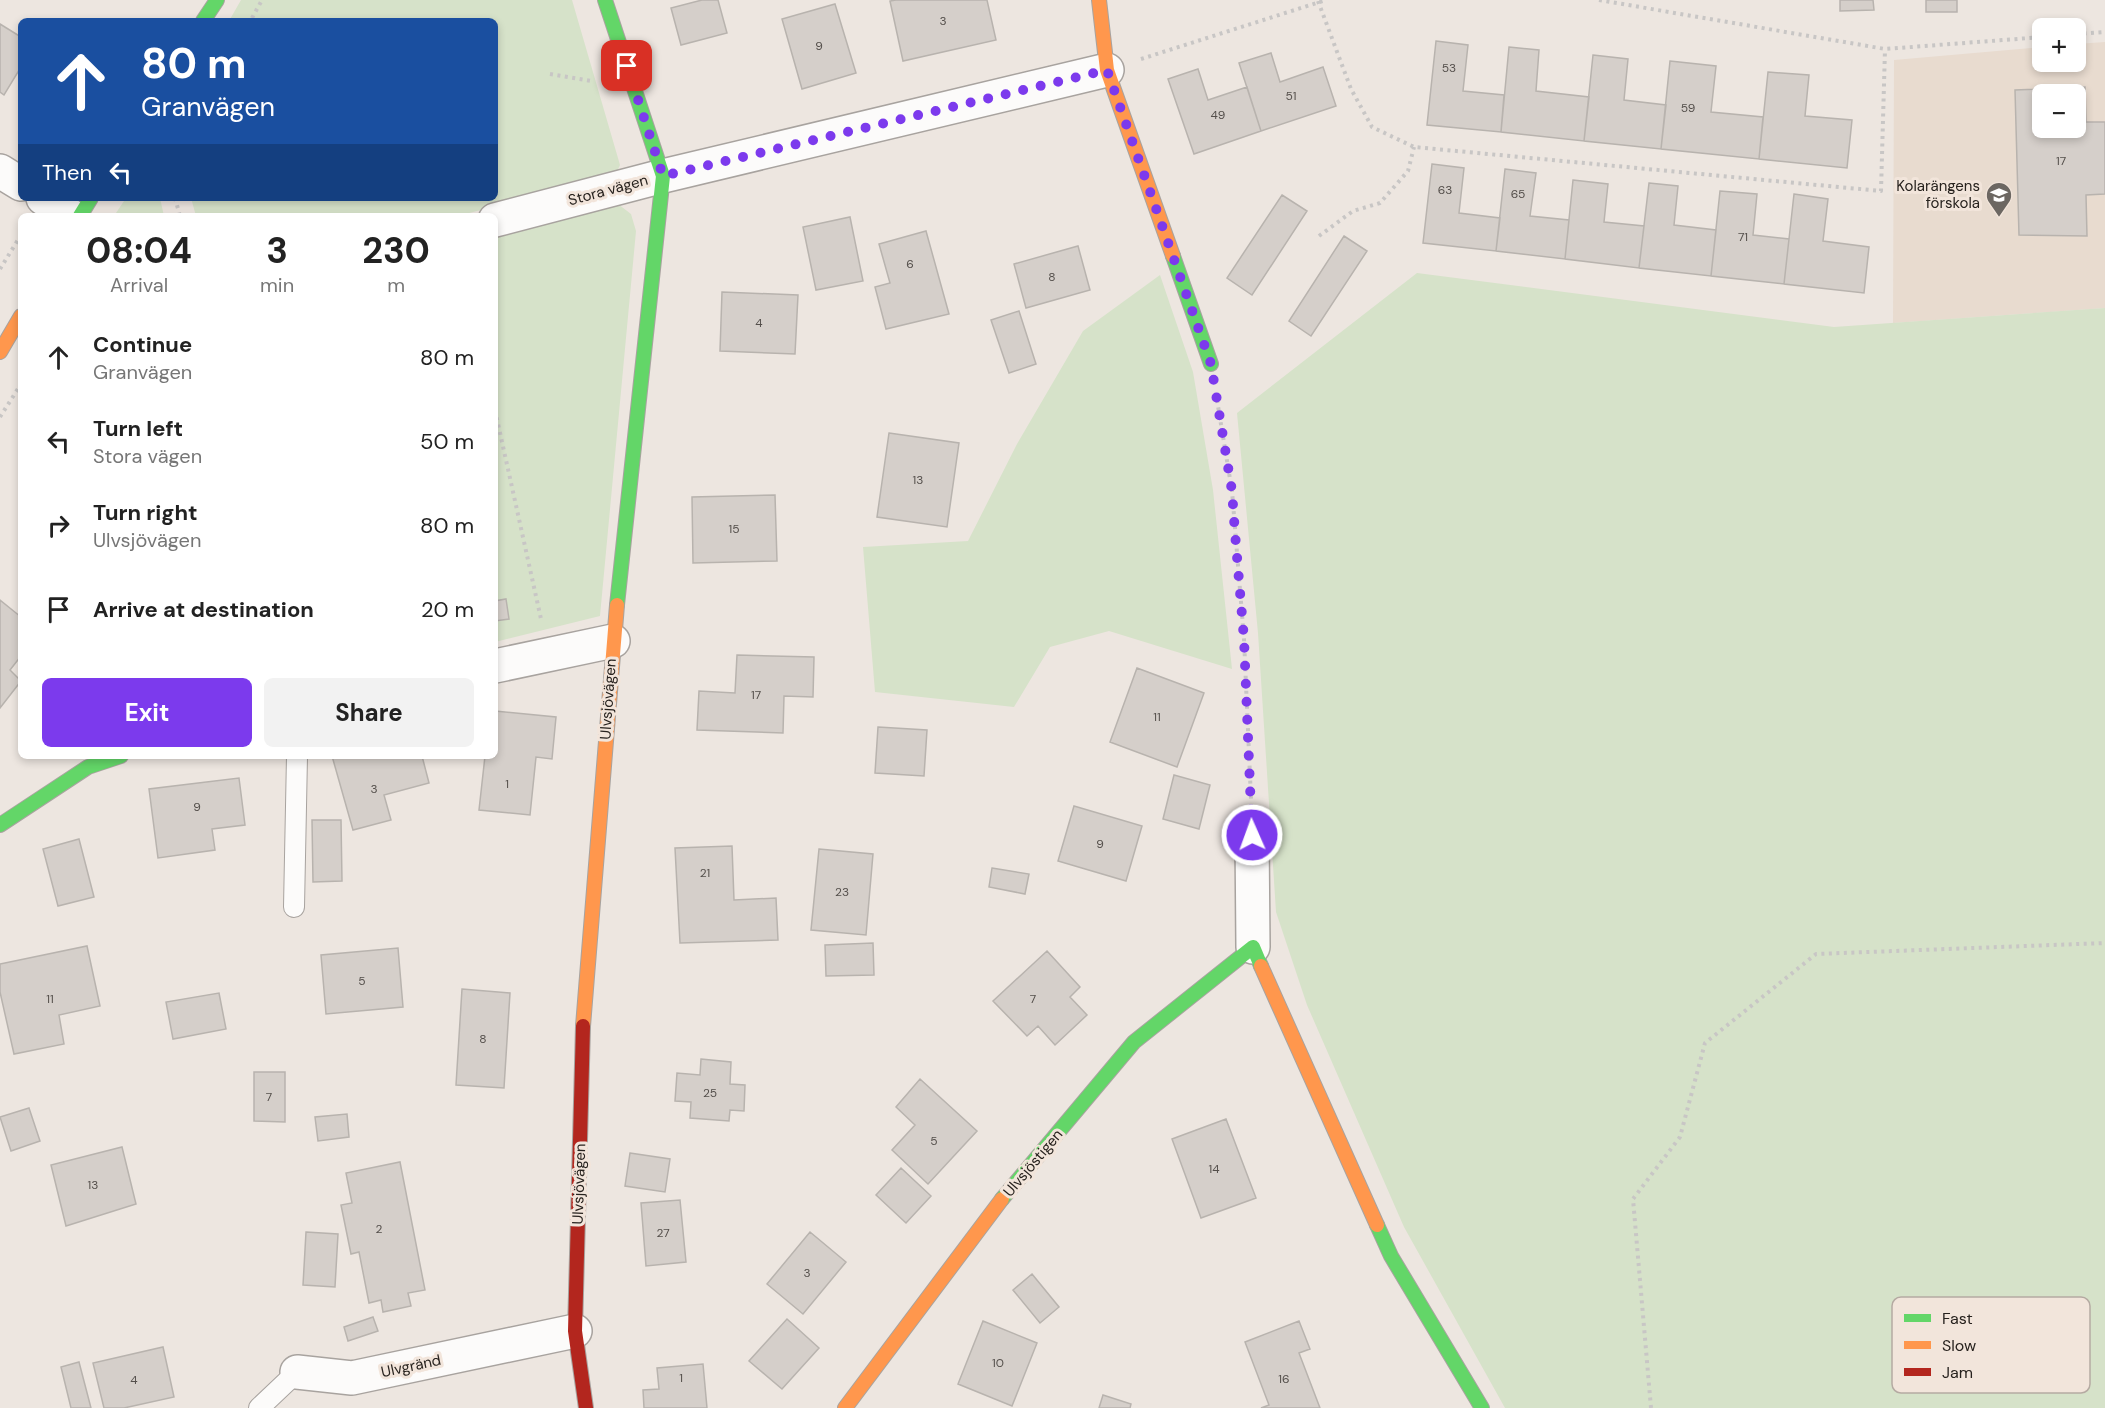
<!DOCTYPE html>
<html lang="en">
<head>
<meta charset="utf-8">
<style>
	:root { --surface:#fff; --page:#f2f2f2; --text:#222; --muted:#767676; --accent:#7c3aed }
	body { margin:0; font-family:"DM Sans",sans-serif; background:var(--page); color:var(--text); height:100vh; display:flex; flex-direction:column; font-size:22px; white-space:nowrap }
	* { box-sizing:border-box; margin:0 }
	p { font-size:20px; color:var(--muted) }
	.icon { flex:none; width:33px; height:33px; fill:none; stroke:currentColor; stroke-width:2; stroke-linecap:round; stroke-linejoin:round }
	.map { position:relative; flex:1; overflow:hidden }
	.side { position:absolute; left:18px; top:213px; width:480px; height:546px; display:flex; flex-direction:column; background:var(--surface); border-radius:9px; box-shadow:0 3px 9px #0003 }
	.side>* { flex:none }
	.banner { position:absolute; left:18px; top:18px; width:480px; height:183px; border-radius:9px; box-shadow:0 3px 9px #0003; background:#1a4fa0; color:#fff; overflow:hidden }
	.controls { position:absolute; left:2032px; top:18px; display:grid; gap:12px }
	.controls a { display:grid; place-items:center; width:54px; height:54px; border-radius:9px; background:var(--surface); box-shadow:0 3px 9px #0003; font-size:30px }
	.pin { position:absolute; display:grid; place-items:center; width:51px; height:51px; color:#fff; margin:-26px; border-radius:12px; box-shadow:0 3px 9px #0006 }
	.me { position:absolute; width:66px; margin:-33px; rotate:358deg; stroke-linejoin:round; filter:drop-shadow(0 0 4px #0008) }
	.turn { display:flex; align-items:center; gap:21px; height:126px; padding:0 24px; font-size:27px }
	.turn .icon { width:78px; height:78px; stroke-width:2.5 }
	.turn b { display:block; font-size:42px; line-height:51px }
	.then { display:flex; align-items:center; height:57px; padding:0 24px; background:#0003; gap:12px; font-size:22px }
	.eta { display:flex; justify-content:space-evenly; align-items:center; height:102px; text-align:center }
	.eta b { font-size:36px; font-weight:700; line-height:42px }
	.button { display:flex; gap:12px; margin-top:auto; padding:12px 24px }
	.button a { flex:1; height:69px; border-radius:9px; background:var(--accent); color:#fff; font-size:24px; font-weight:700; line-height:69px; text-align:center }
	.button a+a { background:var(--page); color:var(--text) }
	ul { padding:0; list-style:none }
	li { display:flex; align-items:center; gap:18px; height:84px; padding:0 24px }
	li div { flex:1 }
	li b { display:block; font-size:22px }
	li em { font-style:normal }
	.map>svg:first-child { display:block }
	.built { fill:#e8dbcf; fill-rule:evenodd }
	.green { fill:#d6e2c9 }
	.building { fill:#d5cfca; stroke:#b8b3ae; stroke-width:1.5; fill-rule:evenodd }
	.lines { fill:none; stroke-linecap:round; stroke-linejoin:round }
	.lane-casing { stroke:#a8a39f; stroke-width:22 }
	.street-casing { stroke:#a8a39f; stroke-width:36 }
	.fast-casing { stroke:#a8a39f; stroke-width:16 }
	.slow-casing { stroke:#a8a39f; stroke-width:16 }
	.jam-casing { stroke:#a8a39f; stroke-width:16 }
	.path { stroke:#c8c6c5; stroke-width:4; stroke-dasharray:3 4.5; stroke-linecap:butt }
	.lane { stroke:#fcfbfa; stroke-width:20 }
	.street { stroke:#fcfbfa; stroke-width:33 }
	.fast { stroke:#63d668; stroke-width:14 }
	.slow { stroke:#ff974d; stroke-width:14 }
	.jam { stroke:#b3261e; stroke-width:14 }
	.route { stroke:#7c3aed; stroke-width:10; stroke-dasharray:0 18 }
	.labels { text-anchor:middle; stroke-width:6; stroke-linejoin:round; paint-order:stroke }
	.number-label { font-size:12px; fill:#544f4b }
	.poi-label { font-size:15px; fill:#27221e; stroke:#f2e5db; text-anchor:end }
	.street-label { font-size:15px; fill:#27221e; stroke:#f2e5db }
	.key { fill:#f2e5db; stroke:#b5aaa2; stroke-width:1.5 }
	.key-label { font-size:16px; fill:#27221e }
</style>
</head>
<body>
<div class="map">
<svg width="2105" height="1408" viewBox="0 0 2105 1408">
	<rect width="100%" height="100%" fill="#ede6e0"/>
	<path class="built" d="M2105,42V308L1893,323L1894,60L2043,47V62H2076V44ZM2043,94H2076V128H2043Z"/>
	<path class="green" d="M241,0H572L620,165L616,174L458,216H196L191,198H495V21H229Z
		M126,198H160L164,216H114Z
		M618,204L631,214L636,231L600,616L495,642V232Z
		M1417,273L1834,327L2105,308V1408H1505L1404,1227L1307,1005L1276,912L1258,633L1237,413Z
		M1160,275L1193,372L1213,490L1232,669L1109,631L1050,647L1014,707L875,692L863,547L968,541L1017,444L1083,331Z"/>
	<path class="building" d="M702,0H718L727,33L681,45L671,8Z
		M896,0H987L996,40L903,61L890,1Z
		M1840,0H1873L1874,10L1840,11Z
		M1926,0H1957V12H1926Z
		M835,4L856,73L802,89L782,19Z
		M0,24L21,37V67L4,95L0,92Z
		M1436,41L1468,45L1463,91L1504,95L1501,132L1427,125Z
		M1509,47L1539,50L1536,91L1589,97L1584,141L1501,132Z
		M1271,53L1280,82L1323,67L1336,106L1261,131L1239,63Z
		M1593,55L1628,59L1624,100L1666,105L1661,149L1584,141Z
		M1670,61L1716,66L1711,112L1763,117L1759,159L1661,149Z
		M1198,69L1208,100L1247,87L1261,131L1194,154L1168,79Z
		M1768,72L1809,75L1805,116L1852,120L1847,168L1759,159Z
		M2085,87L2086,122H2105V194L2086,195L2087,236L2019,235L2015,90ZM2043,94H2076V128H2043Z
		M1432,164L1464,168L1459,213L1500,218L1496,251L1423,243Z
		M1505,169L1536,173L1530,216L1569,220L1565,259L1496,251Z
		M1573,180L1608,184L1604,222L1644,226L1639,268L1565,259Z
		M1649,183L1678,186L1674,225L1716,230L1711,276L1639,268Z
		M1720,191L1757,194L1753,235L1789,239L1784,284L1711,276Z
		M1794,194L1828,199L1823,241L1869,247L1864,293L1784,284Z
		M1282,195L1307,211L1252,295L1227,278Z
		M850,217L863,281L816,290L803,227Z
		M926,231L949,314L886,329L875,287L890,283L879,244Z
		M1344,236L1367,251L1311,336L1289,321Z
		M1078,246L1090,290L1026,308L1014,264Z
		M722,292L798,295L795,354L720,351Z
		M1019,311L1036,364L1009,373L991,320Z
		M889,433L959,443L947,527L877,517Z
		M775,495L777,561L693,563L692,497Z
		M506,599L509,619L495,621V601Z
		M0,600L21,617V656L10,670L21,681L0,708Z
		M737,655L814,657L813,697L784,696L783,733L697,730L699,691L735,693Z
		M1137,668L1204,693L1177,767L1110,742Z
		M495,711L556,717L552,759L536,757L530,815L479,810L485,756H495Z
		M878,727L927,730L924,776L875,773Z
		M332,756H422L429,783L384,795L391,820L353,830Z
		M1174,775L1210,785L1199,829L1163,819Z
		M239,778L245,825L212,829L215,850L158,858L149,789Z
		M1074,806L1142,826L1126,881L1058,861Z
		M312,820H341L342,881L313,882Z
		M79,839L94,897L58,906L43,849Z
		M732,846L734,900L776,898L778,940L680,943L675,848Z
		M819,849L873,854L866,935L811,930Z
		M992,868L1029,874L1025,894L989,887Z
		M873,943L874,975L826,976L825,945Z
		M87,946L100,1006L59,1015L64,1044L14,1054L0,992V964Z
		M398,948L403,1007L326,1014L321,955Z
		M1047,951L1080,987L1070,997L1087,1015L1055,1045L1038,1026L1027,1036L993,1001Z
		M462,989L510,993L504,1088L456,1085Z
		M219,993L226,1029L173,1039L166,1002Z
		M701,1059L731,1062L730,1084L745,1085L744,1111L730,1110L729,1121L690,1118L691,1102L675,1101L677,1073L700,1075Z
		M254,1072H285V1122L254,1121Z
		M920,1079L977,1131L928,1184L892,1150L915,1125L896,1107Z
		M29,1108L40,1141L11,1151L0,1117Z
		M347,1114L349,1137L318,1141L315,1117Z
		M1226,1119L1256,1198L1201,1218L1172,1139Z
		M122,1147L136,1204L66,1226L51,1165Z
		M630,1153L670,1159L665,1192L625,1186Z
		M400,1162L425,1290L408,1293L411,1306L383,1312L381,1300L369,1303L359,1252L351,1254L341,1205L352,1203L346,1173Z
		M901,1168L931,1196L906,1223L876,1195Z
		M680,1200L686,1262L646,1266L641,1203Z
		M306,1232L338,1234L335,1287L303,1285Z
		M810,1232L846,1262L803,1314L767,1284Z
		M1032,1274L1059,1307L1040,1323L1013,1290Z
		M373,1317L378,1331L348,1341L344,1327Z
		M787,1319L819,1348L782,1389L749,1361Z
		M983,1321L1037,1343L1012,1406L958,1384Z
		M1299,1321L1310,1349L1299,1353L1320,1408H1261L1269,1405L1245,1342Z
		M163,1347L174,1397L124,1408H104L93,1363Z
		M79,1362L91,1408H71L61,1367Z
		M703,1364L707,1408H644L643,1390L659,1389L657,1368Z
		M1103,1395L1131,1404L1130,1408H1099Z"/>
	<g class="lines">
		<g class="lane-casing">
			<path id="lane" d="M294,907L297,756
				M259,1408L297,1372"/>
		</g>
		<g class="street-casing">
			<path id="street" d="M0,171L21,184
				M43,198L71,216
				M495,220L663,176L1107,70
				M495,666L613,641
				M1252,835L1253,947
				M297,1372L352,1378L575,1331"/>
		</g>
		<g class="fast-casing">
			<path id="fast" d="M605,0L663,176L617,605
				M203,21L217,0
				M80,216L91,198
				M1173,256L1211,364
				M0,825L88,767L121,756
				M1002,1199L1134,1042L1253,947L1261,966
				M1377,1225L1391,1256L1482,1408"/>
		</g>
		<g class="slow-casing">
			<path id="slow" d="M1099,0L1107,70L1173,256
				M0,352L21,316
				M1261,966L1377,1225
				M583,1026L617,605
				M845,1408L1002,1199"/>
		</g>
		<g class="jam-casing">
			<path id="jam" d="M583,1026L575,1331L586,1408"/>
		</g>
		<path class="path" d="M1599,0L1885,49L2043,37
			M1318,1L1351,89L1372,127L1414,147L1881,191L1885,49
			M252,18L262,0
			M2076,34L2105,32
			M1141,59L1326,0
			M550,74L592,81
			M175,198L180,216
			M1319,236L1353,211L1380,203L1408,171L1414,147
			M0,269L21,235
			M1217,400L1232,491L1244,639L1251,799
			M495,410L541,619
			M0,417L21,384
			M1651,1408L1633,1199L1680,1137L1705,1043L1816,954L2105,943"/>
		<use href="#lane" class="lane"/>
		<use href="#street" class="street"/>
		<use href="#fast" class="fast"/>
		<use href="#slow" class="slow"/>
		<use href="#jam" class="jam"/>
	</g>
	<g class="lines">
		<path class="route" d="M627,66L663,176L1107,70L1211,364L1232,491L1235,533L1244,639L1252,835"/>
	</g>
	<defs>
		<g id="school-pin" transform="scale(1.35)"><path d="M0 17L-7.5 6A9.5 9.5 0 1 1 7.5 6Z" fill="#6c6762" stroke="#f2e5db"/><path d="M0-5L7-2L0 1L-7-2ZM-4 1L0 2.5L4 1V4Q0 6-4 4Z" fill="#fff"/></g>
	</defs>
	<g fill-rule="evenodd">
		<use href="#school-pin" x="1999" y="195"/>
	</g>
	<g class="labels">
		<g class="number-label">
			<text x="943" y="25">3</text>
			<text x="819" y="50">9</text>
			<text x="1449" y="72">53</text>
			<text x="1291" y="100">51</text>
			<text x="1688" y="112">59</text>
			<text x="1218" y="119">49</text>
			<text x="2061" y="165">17</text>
			<text x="1445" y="194">63</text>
			<text x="1518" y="198">65</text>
			<text x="1743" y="241">71</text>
			<text x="910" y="268">6</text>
			<text x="1052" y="281">8</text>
			<text x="759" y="327">4</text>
			<text x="918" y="484">13</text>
			<text x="734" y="533">15</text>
			<text x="756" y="699">17</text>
			<text x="1157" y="721">11</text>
			<text x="507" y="788">1</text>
			<text x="374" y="793">3</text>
			<text x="197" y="811">9</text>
			<text x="1100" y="848">9</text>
			<text x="705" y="877">21</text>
			<text x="842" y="896">23</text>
			<text x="362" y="985">5</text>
			<text x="50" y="1003">11</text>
			<text x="1033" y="1003">7</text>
			<text x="483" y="1043">8</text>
			<text x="710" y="1097">25</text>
			<text x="269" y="1101">7</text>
			<text x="934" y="1145">5</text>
			<text x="1214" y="1173">14</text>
			<text x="93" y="1189">13</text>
			<text x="379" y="1233">2</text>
			<text x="663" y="1237">27</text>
			<text x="807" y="1277">3</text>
			<text x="998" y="1367">10</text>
			<text x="681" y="1382">1</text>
			<text x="1284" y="1383">16</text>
			<text x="134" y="1384">4</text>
		</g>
		<g class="poi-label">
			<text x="1980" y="191">Kolarängens<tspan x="1980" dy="17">förskola</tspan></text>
		</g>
		<g class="street-label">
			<text transform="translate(608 190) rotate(-15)" y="5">Stora vägen</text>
			<text transform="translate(608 699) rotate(-86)" y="5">Ulvsjövägen</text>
			<text transform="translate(1033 1163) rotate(-50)" y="5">Ulvsjöstigen</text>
			<text transform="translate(579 1184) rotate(-88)" y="5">Ulvsjövägen</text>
			<text transform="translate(411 1366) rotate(-12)" y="5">Ulvgränd</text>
		</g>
	</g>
	<rect x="1892" y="1297" width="198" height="96" rx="9" class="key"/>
	<rect x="1904" y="1314" width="27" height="8" fill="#63d668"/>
	<rect x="1904" y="1341" width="27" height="8" fill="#ff974d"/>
	<rect x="1904" y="1368" width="27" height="8" fill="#b3261e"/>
	<g class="key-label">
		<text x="1942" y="1324">Fast</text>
		<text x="1942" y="1351">Slow</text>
		<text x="1942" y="1378">Jam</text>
	</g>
</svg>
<div class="controls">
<a>+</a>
<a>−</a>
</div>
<div class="pin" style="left:627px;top:66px;background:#d93025"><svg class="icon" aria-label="arrive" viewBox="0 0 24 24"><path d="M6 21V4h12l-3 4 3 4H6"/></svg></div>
<svg class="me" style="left:1252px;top:835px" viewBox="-20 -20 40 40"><circle r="17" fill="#7c3aed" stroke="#fff" stroke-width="3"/><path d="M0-11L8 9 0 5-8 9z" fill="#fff"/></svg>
<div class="banner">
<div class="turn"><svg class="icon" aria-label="ahead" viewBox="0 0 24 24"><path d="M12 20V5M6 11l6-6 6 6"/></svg><div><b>80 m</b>Granvägen</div></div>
<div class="then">Then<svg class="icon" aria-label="left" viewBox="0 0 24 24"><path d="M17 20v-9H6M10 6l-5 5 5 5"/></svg></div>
</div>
<section class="side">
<div class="eta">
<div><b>08:04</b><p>Arrival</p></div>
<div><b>3</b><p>min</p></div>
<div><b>230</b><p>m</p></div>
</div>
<ul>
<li><svg class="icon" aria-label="ahead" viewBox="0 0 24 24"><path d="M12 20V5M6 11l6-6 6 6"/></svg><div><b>Continue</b><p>Granvägen</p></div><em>80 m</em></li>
<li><svg class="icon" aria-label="left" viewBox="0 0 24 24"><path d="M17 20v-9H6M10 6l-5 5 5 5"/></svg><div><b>Turn left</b><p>Stora vägen</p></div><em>50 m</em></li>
<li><svg class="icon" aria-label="right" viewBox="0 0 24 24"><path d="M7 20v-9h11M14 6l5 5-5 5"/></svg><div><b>Turn right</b><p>Ulvsjövägen</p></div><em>80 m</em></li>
<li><svg class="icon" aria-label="arrive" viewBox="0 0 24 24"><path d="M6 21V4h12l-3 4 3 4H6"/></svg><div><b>Arrive at destination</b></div><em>20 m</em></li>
</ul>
<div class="button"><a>Exit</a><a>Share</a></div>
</section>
</div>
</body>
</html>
